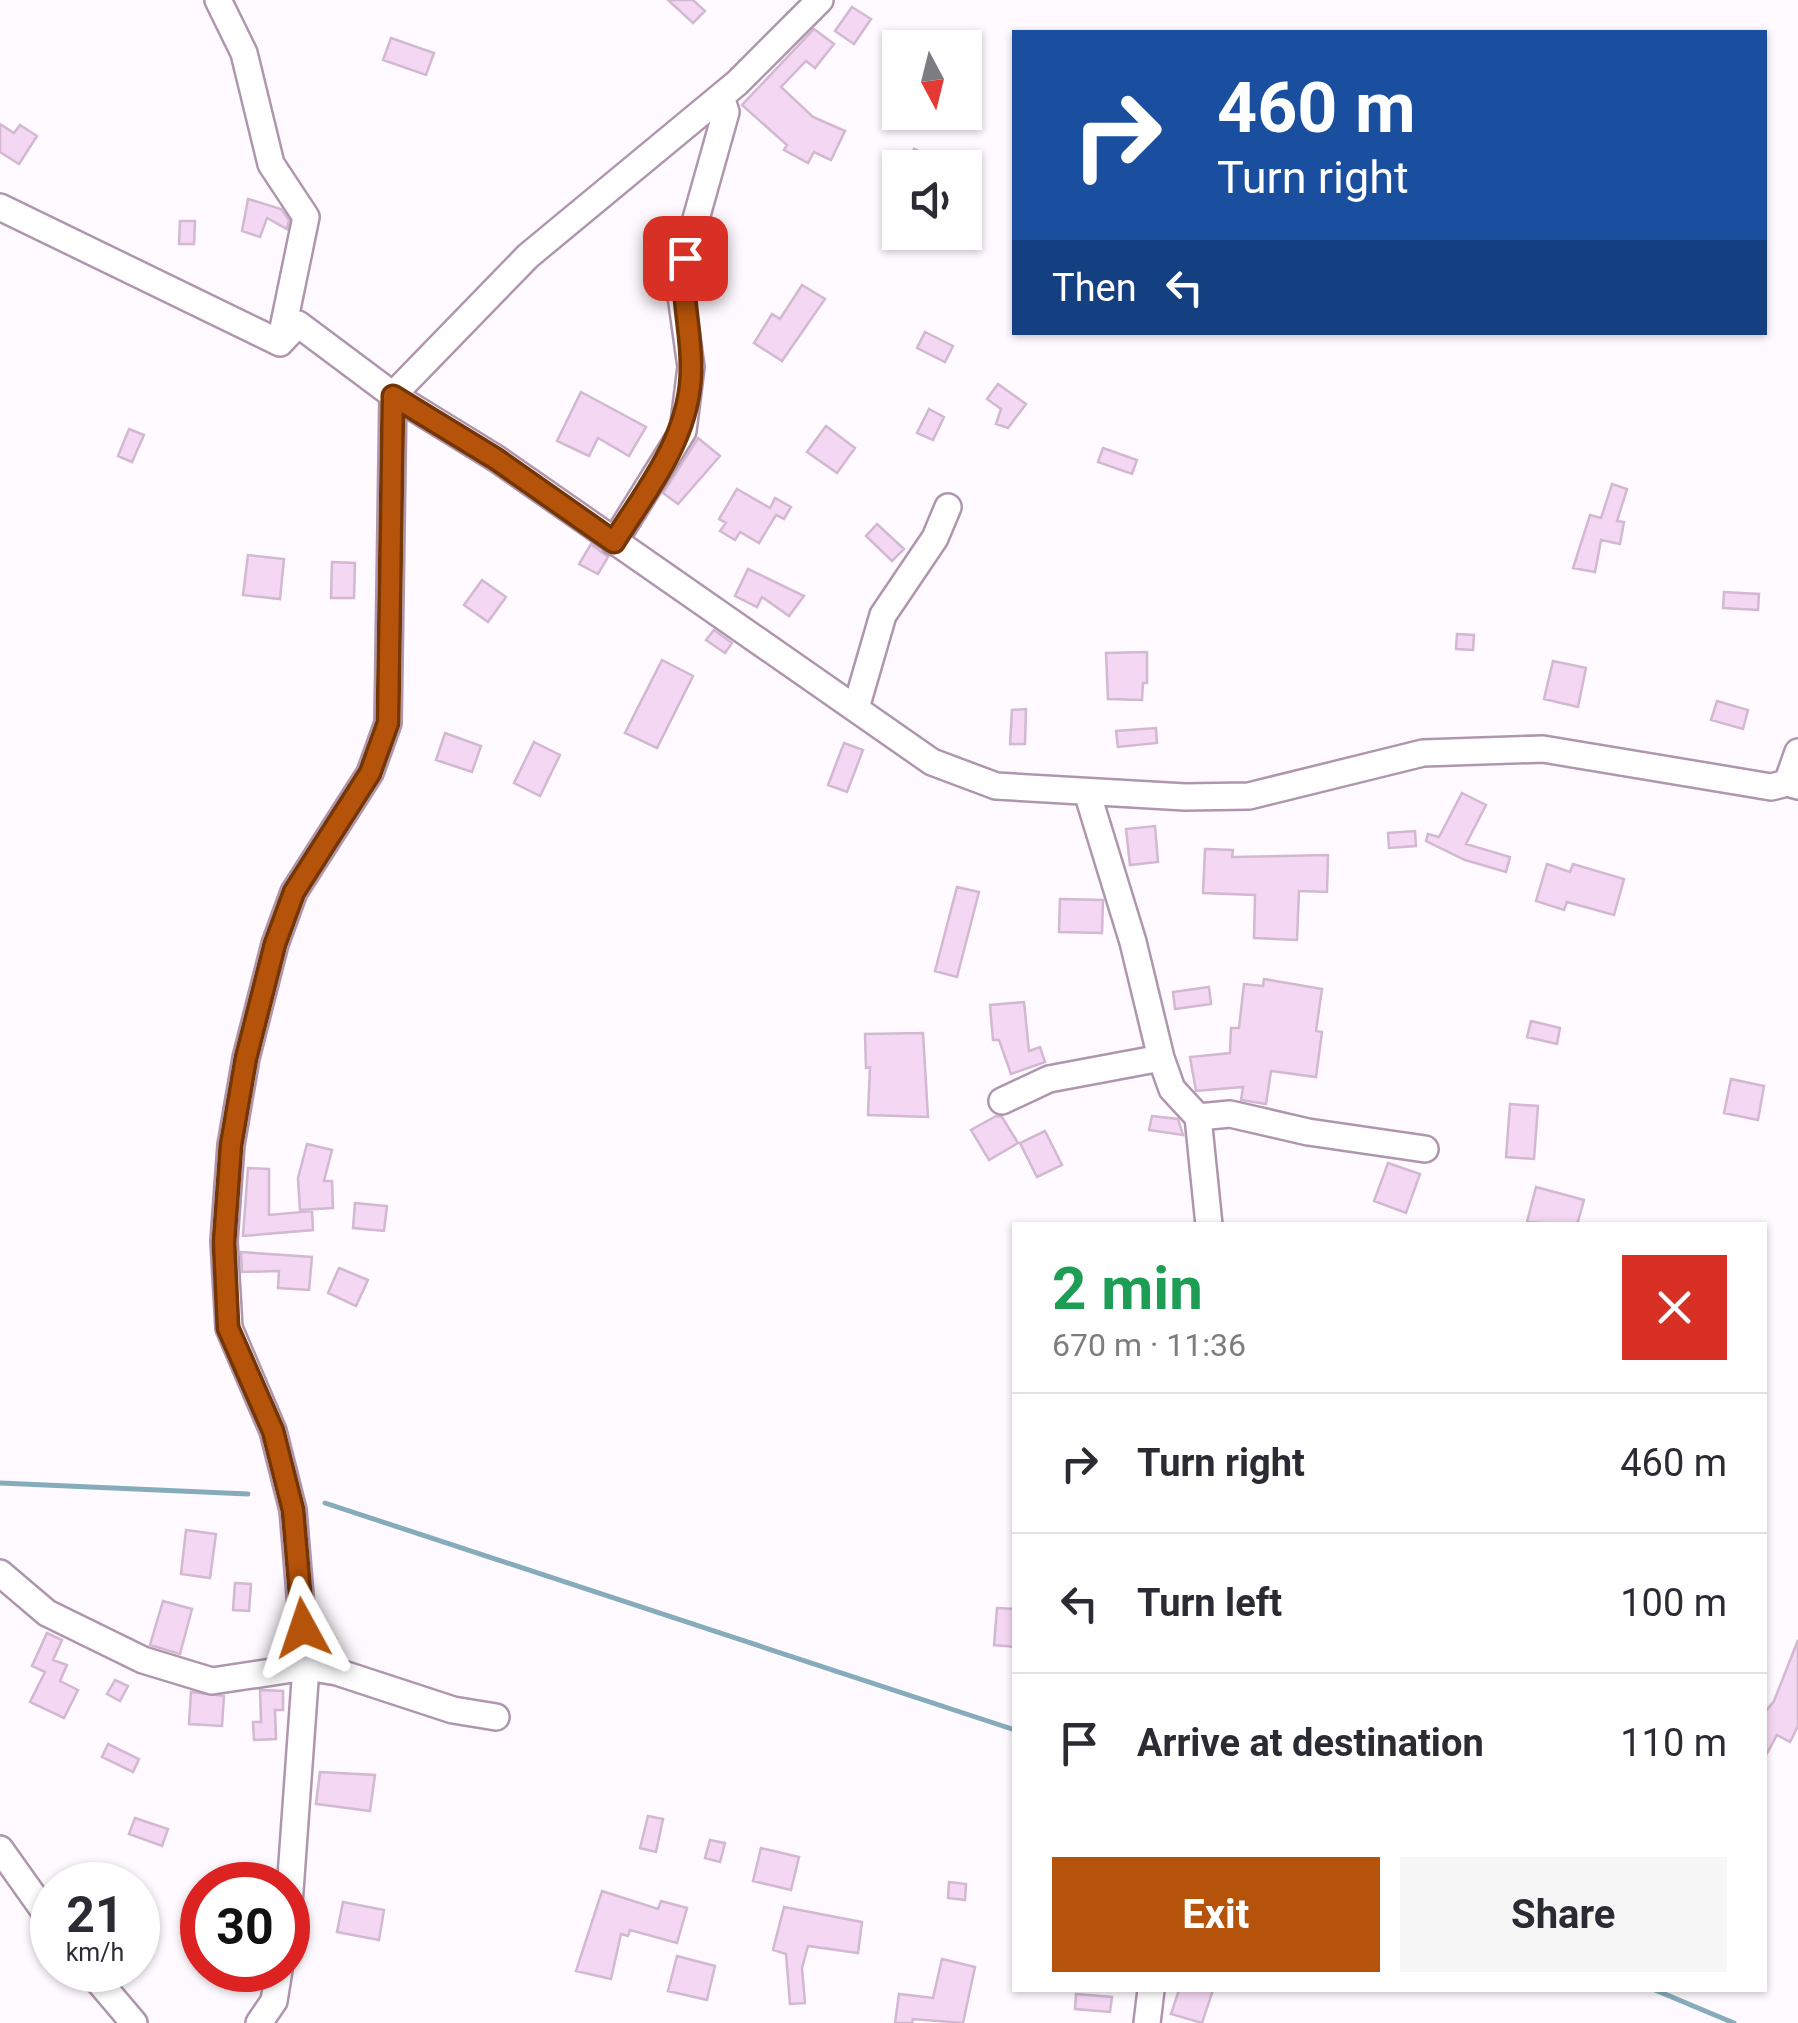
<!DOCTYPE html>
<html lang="en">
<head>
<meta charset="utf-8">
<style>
	:root { --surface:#fff; --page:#f7f7f7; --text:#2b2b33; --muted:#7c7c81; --line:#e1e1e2; --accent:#b45309 }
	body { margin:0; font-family:Roboto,sans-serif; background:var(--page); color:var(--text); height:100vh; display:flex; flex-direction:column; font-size:38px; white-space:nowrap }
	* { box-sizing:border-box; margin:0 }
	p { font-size:32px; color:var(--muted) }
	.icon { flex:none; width:55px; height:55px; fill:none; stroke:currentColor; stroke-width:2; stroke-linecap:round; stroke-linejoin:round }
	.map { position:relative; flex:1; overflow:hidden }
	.drawer { position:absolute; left:1012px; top:1222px; width:755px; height:770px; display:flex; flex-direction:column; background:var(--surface); border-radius:0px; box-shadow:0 2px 8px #0004 }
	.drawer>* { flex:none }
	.banner { position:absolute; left:1012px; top:30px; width:755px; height:305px; border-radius:0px; box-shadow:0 2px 8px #0004; background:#1a4fa0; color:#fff; overflow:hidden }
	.needle { width:65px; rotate:173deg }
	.fabs { position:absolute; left:882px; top:30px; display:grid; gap:20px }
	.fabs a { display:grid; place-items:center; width:100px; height:100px; border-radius:0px; background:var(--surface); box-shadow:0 2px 8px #0004; font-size:50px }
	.speed { position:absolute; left:30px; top:1862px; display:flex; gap:20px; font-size:50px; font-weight:700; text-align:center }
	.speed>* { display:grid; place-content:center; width:130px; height:130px; border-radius:50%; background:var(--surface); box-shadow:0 2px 8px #0004; line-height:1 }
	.speed small { font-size:25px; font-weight:400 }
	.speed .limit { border:15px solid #d22; background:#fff; color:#111 }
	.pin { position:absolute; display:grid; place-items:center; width:85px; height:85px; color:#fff; margin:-42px; border-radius:20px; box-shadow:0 5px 15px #0006 }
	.me { position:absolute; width:110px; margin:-55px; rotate:355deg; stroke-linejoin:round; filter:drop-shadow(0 0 8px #0008) }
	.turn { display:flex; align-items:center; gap:35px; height:210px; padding:0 40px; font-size:45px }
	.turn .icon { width:130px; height:130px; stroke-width:2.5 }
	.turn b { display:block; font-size:70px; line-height:85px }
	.then { display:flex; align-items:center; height:95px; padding:0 40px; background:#0003; gap:20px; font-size:38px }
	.round { display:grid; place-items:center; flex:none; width:105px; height:105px; border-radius:0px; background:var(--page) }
	.headline { display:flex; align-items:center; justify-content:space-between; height:170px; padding:0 40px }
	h1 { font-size:60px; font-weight:700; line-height:75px; color:#1e9e55 }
	.button { display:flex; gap:20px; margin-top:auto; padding:20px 40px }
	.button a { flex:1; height:115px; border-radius:0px; background:var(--accent); color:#fff; font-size:40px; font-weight:700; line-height:115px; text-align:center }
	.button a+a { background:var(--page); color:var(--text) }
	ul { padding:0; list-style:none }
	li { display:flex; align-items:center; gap:30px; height:140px; padding:0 40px; border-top:2px solid var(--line) }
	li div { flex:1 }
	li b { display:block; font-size:38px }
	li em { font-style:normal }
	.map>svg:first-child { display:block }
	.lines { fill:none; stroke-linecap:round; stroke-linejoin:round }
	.stream { stroke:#86acbc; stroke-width:5 }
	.building { fill:#f4d8f3; stroke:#d2b8d0; stroke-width:2.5 }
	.minor-casing { stroke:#af96ae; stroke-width:30 }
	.minor { stroke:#fff; stroke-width:25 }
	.route-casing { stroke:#753606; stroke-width:25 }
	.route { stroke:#b45309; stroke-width:18 }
</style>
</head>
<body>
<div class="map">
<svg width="1798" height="2023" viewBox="0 0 1798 2023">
	<rect width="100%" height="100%" fill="#fffaff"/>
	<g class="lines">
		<path class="stream" d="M0,1483L248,1494
			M325,1503L1015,1730
			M1655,1990L1734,2023"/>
	</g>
	<path class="building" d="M668,0H693L705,11L693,23Z
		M852,7L871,19L854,44L835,31Z
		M814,29L834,44L815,68L806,61L781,87L813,117L845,131L831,160L814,152L808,163L784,150L787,145L742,105Z
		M391,38L434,53L426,75L383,60Z
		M0,124L14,133L20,125L37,136L19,164L0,152Z
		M914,149L958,168H906Z
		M248,199L281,209L289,220L287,229L267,218L260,237L242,231Z
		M180,221H195L194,244H179Z
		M802,285L825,299L782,361L754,343L772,314L780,319Z
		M925,332L953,346L945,362L917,348Z
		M998,384L1026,404L1008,428L996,424L1001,409L987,399Z
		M581,392L646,427L629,456L598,438L589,456L557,441Z
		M929,409L944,417L933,440L917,433Z
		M826,426L855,448L837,473L807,452Z
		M129,429L144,435L132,462L118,456Z
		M698,438L720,456L678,504L663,493Z
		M1103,448L1137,460L1132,474L1098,462Z
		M1612,484L1627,489L1617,521L1624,522L1620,544L1601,540L1595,572L1573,568L1590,515L1601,518Z
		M737,489L770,508L775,498L791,507L784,519L776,515L759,543L740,532L735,540L720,531L726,523L719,519Z
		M877,524L904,549L892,561L866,536Z
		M591,544L608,557L598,574L579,564Z
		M248,555L284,559L280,599L243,595Z
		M332,562L355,563L354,598H331Z
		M748,569L804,596L789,616L762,597L757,607L735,596Z
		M482,580L506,597L488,622L464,605Z
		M1724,592L1759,594L1758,610L1723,608Z
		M714,630L732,643L725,653L706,640Z
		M1457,634L1474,635L1473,650L1456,649Z
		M1147,652V683H1143L1142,700L1108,699L1106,653Z
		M662,660L693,676L657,748L625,733Z
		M1553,661L1586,668L1578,707L1544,699Z
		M1717,701L1748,710L1743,729L1711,720Z
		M1026,709L1025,744H1010L1012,710Z
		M1156,728L1157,743L1118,747L1116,731Z
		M445,733L481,746L472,772L436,760Z
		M534,742L560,755L540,796L514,783Z
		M844,743L863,750L847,792L828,785Z
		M1462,793L1486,805L1466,844L1510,857L1506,872L1465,860L1426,841L1428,834L1439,837Z
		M1155,826L1158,862L1130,865L1126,829Z
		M1415,831L1416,846L1389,848L1388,833Z
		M1205,849L1233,850L1232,857L1328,855L1327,892L1299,891L1297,940L1254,938L1255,895L1203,893Z
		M1547,864L1570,872L1573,864L1624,879L1614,915L1567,902L1564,910L1536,901Z
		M957,887L979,892L957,977L935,971Z
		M1060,899L1103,900L1102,933L1059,932Z
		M1264,979L1322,989L1316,1031L1322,1032L1316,1077L1271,1071L1266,1104L1241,1100L1243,1087L1196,1091L1190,1057L1230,1053L1231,1028H1239L1244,984L1263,986Z
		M1209,987L1211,1004L1175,1009L1173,992Z
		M1024,1002L1029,1051L1040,1047L1045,1062L1011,1074L999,1040H993L990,1005Z
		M1531,1021L1560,1028L1557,1044L1527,1037Z
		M923,1033L928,1117L868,1115L870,1067L866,1068L865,1034Z
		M1731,1079L1764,1086L1758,1120L1724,1113Z
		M1510,1104L1538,1106L1534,1159L1506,1157Z
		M996,1116L1002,1117L1018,1143L989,1160L971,1130Z
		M1152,1116L1178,1119L1183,1135L1149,1130Z
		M1045,1131L1062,1165L1037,1177L1020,1143Z
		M307,1144L332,1150L324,1181H332L333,1208L300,1210L298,1178Z
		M1388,1163L1420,1174L1406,1213L1374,1201Z
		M248,1168L269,1169V1215L312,1211L313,1230L243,1236Z
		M1536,1187L1584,1200L1577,1225L1527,1222Z
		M355,1203L387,1206L384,1231L353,1228Z
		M241,1252L312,1257L309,1290L278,1288L279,1271L242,1272Z
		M339,1268L368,1280L356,1306L328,1293Z
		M186,1530L216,1534L210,1578L181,1574Z
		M235,1583L251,1584L249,1611L233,1610Z
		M163,1601L192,1609L180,1654L150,1645Z
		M997,1608L1015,1609V1647L994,1645Z
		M47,1633L62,1640L53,1660L67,1665L60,1681L78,1690L64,1718L30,1702L45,1672L32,1666Z
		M1798,1640V1726L1790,1742L1777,1735L1765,1757V1712L1774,1701Z
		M115,1680L128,1686L120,1701L107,1694Z
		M260,1690L283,1691V1710H275L276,1739L254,1740L253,1722H261Z
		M191,1692L224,1696L222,1726L189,1724Z
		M108,1744L139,1759L133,1772L102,1757Z
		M320,1772L375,1775L370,1811L316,1804Z
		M648,1816L663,1819L656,1852L640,1848Z
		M135,1818L168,1829L162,1846L129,1834Z
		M710,1840L725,1843L720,1862L705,1858Z
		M761,1848L799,1857L791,1890L753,1881Z
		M949,1882L966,1884L965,1900L948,1898Z
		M602,1891L658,1909L661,1901L687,1908L677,1943L630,1930L628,1936L621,1934L611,1979L576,1971Z
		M343,1902L384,1910L379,1940L337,1932Z
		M784,1907L862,1922L858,1953L808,1946L802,1968L805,2003L790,2004L786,1954L773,1950Z
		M677,1956L715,1966L707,2000L668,1991Z
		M942,1959L975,1967L963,2023L913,2019L912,2023H895L899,1994L933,1998Z
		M1179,1990H1213L1202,2023L1171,2014Z
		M1076,1994L1112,1997L1110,2012L1075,2009Z"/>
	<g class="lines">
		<g class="minor-casing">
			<path id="minor" d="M218,0L244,53L271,164L306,217L280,343
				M0,207L280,343L298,324L393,395L497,459L932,762L996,786L1185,797L1249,796L1423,753L1543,749L1771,787L1787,783L1798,786
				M614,542L683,431L691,367L681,296L685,258L726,112L721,97
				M856,708L883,615L935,538L948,507
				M1787,783L1798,752
				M1087,792L1133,942L1161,1058L1172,1089L1198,1117
				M1002,1101L1049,1079L1161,1058
				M1209,1225L1198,1117L1230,1114L1308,1132L1425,1149
				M0,1573L47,1613L143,1660L212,1681L306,1667L337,1672L453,1710L496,1717
				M0,1849L52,1922
				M288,1919L306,1667L293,1510L273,1431L229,1328L224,1241L231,1145L246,1058L275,944L294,892L370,773L388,723L393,395L528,256L737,83L820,0
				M89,1970L134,2023
				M259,2023L274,2001L279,1970
				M1147,2023L1151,1990"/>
		</g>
		<use href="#minor" class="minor"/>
	</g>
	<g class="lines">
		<g class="route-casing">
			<path id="route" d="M303,1628L293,1510L273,1431L228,1328L224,1242L231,1145L246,1058L275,944L294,892L370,773L388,723L393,396L496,459L614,542C649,486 692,435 691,366C691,328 681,298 685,258"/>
		</g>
		<use href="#route" class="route"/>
	</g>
</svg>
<div class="fabs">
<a><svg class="needle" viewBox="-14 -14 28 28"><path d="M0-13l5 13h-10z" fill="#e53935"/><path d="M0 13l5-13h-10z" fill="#7c7c81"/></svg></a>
<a><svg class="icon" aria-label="sound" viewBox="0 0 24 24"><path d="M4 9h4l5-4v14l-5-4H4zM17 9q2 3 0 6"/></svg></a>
</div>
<div class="speed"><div>21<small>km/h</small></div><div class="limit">30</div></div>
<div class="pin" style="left:685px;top:258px;background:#d93025"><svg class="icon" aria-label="arrive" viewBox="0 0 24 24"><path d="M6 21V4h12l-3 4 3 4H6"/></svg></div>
<svg class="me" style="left:303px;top:1628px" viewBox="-20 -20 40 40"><path d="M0-17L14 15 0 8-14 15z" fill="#b45309" stroke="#fff" stroke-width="4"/></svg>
<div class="banner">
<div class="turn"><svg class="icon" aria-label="right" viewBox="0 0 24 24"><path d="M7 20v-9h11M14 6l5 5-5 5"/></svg><div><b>460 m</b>Turn right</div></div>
<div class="then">Then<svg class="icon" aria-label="left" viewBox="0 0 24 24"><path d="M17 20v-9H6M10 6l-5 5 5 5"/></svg></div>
</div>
<section class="drawer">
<div class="headline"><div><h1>2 min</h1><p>670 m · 11:36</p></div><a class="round" style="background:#d93025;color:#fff"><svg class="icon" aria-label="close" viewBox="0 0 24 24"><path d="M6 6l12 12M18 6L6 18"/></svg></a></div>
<ul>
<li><svg class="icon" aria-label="right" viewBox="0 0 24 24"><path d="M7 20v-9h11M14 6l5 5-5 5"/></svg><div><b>Turn right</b></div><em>460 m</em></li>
<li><svg class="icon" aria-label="left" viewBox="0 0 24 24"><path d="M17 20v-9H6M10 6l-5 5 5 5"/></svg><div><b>Turn left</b></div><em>100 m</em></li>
<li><svg class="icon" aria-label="arrive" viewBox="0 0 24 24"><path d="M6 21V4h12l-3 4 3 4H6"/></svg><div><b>Arrive at destination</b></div><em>110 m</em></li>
</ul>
<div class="button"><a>Exit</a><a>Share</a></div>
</section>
</div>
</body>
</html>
